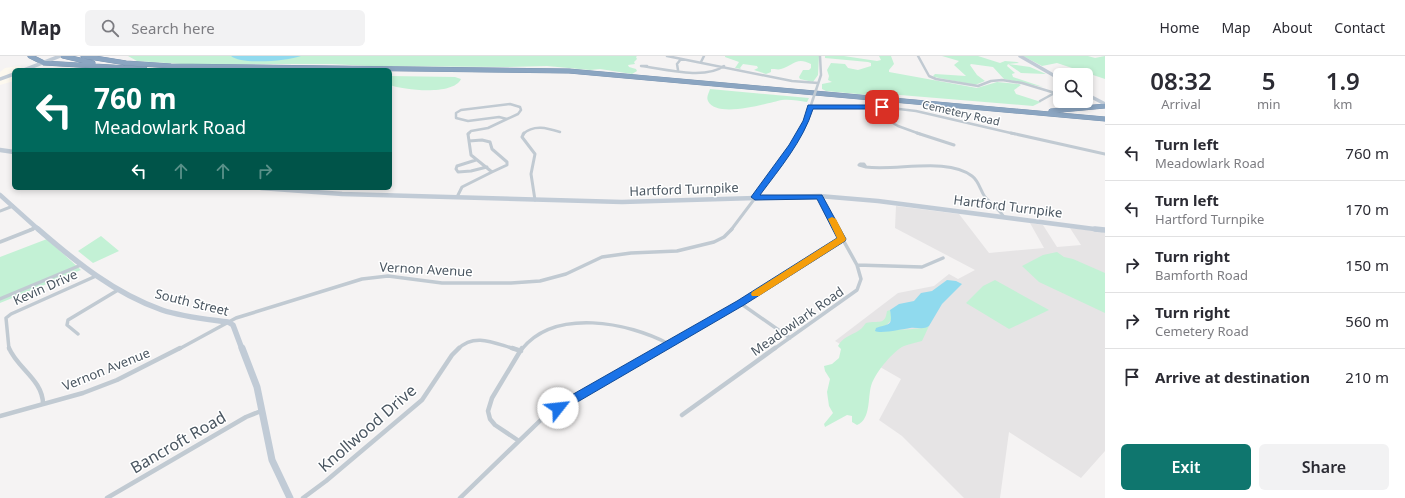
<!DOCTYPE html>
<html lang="en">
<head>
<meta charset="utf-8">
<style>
	:root { --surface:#fff; --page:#f2f2f3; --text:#2b2b33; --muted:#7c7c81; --line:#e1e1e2; --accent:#0f766e }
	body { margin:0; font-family:"Noto Sans",sans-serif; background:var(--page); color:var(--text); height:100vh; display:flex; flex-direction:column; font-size:15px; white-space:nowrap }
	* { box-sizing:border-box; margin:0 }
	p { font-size:13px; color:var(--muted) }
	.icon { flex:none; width:22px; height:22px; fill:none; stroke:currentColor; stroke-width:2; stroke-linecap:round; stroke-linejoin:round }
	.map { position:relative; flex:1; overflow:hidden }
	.side { display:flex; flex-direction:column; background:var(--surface); width:300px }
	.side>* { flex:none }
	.hud { position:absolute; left:12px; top:12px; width:380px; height:122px; border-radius:6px; box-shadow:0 2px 6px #0003; background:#00695c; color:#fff; overflow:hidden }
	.controls { position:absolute; left:1053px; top:12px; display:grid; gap:8px }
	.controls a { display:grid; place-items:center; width:40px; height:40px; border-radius:6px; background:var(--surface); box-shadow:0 2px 6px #0003; font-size:20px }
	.pin { position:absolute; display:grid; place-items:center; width:34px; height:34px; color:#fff; margin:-17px; border-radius:8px; box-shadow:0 2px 6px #0006 }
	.me { position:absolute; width:44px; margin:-22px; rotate:61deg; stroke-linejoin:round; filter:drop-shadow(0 0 3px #0008) }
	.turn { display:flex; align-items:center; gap:14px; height:84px; padding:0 16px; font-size:18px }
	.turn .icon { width:52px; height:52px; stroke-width:2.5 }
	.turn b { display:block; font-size:28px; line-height:34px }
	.lanes { display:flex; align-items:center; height:38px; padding:0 16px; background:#0003; justify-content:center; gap:20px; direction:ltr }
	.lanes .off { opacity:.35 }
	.eta { display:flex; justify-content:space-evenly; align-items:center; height:68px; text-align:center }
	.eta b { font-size:24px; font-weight:600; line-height:28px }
	.cta { display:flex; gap:8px; margin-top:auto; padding:8px 16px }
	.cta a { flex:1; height:46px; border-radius:6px; background:var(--accent); color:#fff; font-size:16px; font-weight:600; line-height:46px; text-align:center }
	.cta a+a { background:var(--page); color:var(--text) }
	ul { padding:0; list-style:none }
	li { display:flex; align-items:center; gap:12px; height:56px; padding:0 16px; border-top:1px solid var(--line) }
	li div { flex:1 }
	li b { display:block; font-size:15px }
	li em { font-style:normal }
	header { display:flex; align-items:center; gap:24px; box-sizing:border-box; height:56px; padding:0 20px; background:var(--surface); border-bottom:1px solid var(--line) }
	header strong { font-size:19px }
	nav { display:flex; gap:22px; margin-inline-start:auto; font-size:14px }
	.search { width:280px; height:36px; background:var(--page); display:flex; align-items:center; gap:10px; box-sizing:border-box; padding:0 14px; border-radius:6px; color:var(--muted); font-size:15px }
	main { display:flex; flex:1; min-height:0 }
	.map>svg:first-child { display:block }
	.commercial { fill:#fdf9ef }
	.education { fill:#e6e4e5 }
	.green { fill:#c3f1d5 }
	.water { fill:#90daee }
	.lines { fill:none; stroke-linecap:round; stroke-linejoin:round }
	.highway-casing { stroke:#7690ad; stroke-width:5 }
	.street-far3 { stroke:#c1cad2; stroke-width:2.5 }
	.street-far2 { stroke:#c1cad2; stroke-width:3 }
	.street-far1 { stroke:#c1cad2; stroke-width:3.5 }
	.street { stroke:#c1cad2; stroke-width:4.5 }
	.secondary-far3 { stroke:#c1cbd6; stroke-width:3.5 }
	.secondary-far2 { stroke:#c1cbd6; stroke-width:4.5 }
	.secondary-far1 { stroke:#c1cbd6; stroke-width:5.5 }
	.secondary { stroke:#c1cbd6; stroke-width:7 }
	.highway { stroke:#8ba5c1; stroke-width:4.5 }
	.street-bridge { stroke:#c1cad2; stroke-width:2.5 }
	.route { fill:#1a73e8; stroke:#114b97 }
	.slow { fill:#f59e0b }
	.labels { text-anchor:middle; stroke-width:3; stroke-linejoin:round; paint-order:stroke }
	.far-street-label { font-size:11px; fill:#4a5661; stroke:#fff }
	.street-label { font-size:13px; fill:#4a5661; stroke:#fff }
	.near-street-label { font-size:16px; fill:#4a5661; stroke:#fff }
</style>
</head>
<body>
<header>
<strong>Map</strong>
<div class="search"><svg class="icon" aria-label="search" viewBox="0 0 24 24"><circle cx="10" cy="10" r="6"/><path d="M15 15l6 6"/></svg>Search here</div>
<nav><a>Home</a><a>Map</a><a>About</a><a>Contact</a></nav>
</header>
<main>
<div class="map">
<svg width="1105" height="442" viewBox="0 0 1105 442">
	<rect width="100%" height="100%" fill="#f5f3f3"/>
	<path class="commercial" d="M18,10L22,11L18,14H14V25L0,29V23L3,22L0,21V16L5,12Z"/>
	<path class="education" d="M896,150L959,158L989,197L1044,192L1030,167L1043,169L1057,191L1081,189L1070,172L1105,176V395L1081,422L1009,376L1000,442H964L902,380L879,364L901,323L835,285L898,237L934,230L949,218L958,223L975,214L895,172Z"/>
	<path class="green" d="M128,0H637L636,1L637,3L634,6L635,8L628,9L629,11L636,13L637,15L632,18L600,13L590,14L547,10L506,11L370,10L332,8H181L137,5Z
		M725,0H819L818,19L813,26L800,23L799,21L803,14H809L811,12V8C796,0 793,10 781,13C779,14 774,13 771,13V16L766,18L754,14L758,12L757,10L743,8L740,12L741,13L735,12L739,6L725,1Z
		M825,0H844L877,5L881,4L879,0H891L894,8L889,14V16L977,32L997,26L1019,28L1021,29L1014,34L1016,38L1041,46L1033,50L900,39L879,40L826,35L822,33V28L832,26L828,24L829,20L827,14L831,7L845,8L848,12L858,14L871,10V7L868,6L825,2Z
		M942,0H978L1000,7L1005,5L1017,6L1019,7L1008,8L1030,11L1046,18L1021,17L1008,8L1007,10L1015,17L1012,18L1013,21L1043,31L1004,23L993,11L971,8L970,9L977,19L985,25L975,29L934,21L933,20L935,18L966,20L954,9L959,5Z
		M1023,0H1088L1095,2L1105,0V23L1057,7L1042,10Z
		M390,20L455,21L461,23C453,40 404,34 390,29Z
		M710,33L809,42L807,46C799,45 790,43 782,44C767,47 717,63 708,45C706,41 709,37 710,33Z
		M101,180L119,195L93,207L78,195Z
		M47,183L81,214L0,247V201Z
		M1057,196L1064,201L1073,203L1105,217V257L1039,226L1022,210L1043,199Z
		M995,224L1049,254L1009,273L966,247L983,230Z
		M890,254L892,263L880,276C891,273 924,274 929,270L922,285C917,286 910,288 904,290C893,295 877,315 872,327C867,339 872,363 857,369L852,366V360L847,359L825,371L824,368L833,357L829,350L827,336L830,323L825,315L824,310L832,308L839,302L841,293L838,290C844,279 855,279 862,272C863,271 864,269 866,267C879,264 885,270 887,255Z"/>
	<path class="water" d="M231,0H301C287,5 242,9 231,0Z
		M947,224L956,225L962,228L942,248L929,270C924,274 916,271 910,272C903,273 881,278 875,275L876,272C889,267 893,271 890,254L899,248L914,245L921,237L932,235Z"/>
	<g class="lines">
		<g class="highway-casing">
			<path id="highway" d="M30,0L44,7L145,13
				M63,0L93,7
				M83,0L126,7L171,10L569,15L1105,63
				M1051,55L1105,50"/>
		</g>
		<path class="street-far3" d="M667,0L792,25L818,27
			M918,0L929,20L936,23L978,30L991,25L1002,24L1022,27L1055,37
			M701,6L704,0
			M647,10H641C664,13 705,24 724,10
			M678,14L677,8L681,3
			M816,34L821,19L820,0
			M1040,45L1060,34
			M510,48L520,51L521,54L518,58L507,63L499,61L468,65L456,62V57L461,54Z
			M811,51H882L916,55L1015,78
			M882,51L881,60L898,70L920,78
			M468,78L471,75L488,72L507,63
			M523,78C534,68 547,72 560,76
			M800,78L804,70L813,43"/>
		<path class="street-far2" d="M524,77L522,81L535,98L531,118L535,144
			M917,77L954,89
			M1011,77L1105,98
			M469,85L482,84L490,86L492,93L507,106V109L492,116
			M476,104L457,110L456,113L458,116L471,115L487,111
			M860,108H864L866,111L859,109Z
			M866,111C897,115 948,101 972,120C979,125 980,134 985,141C991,148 999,153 1004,161
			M819,140L838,174
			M457,141L462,131L492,116L471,99L468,78L469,77
			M0,155L13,150
			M30,174L37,171
			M731,174L786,101L800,77"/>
		<path class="street-far1" d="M0,186L33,173
			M857,209L922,211L943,202
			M0,243L81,209
			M740,247L790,282
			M78,278L67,269L68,264L118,234
			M9,293L6,262L11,258L96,220
			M179,293L236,262L362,223L388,220L442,227H511L540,225L566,218L602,201L631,197L677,195L714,186L724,181L732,173
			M458,293C475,276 496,288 515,293
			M522,293C555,252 628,266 669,288
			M659,293L740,247L842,183
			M774,293L857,234L861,223L857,209L837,173"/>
		<path class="street" d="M9,292C17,312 43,324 43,348
			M512,292L521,295
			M682,359L775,292
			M0,360L83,337L117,324L180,292
			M519,385L495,369L490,363L488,355L492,342L522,292
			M107,442L246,361L261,355
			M303,442L326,425L422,344L452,299L459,292
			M460,442L547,358L661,292"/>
		<path class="secondary-far3" d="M1020,0L1060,23
			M24,14L60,0
			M0,23L14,18
			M1086,38L1105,48"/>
		<path class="secondary-far2" d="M0,94L14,96
			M261,132L342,138L622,146L819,140L878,145L1102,174
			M0,139L39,174"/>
		<path class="secondary-far1" d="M38,173C76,206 114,237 162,254C183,261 206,263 228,266L233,269L242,293
			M1095,173L1105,174"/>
		<path class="secondary" d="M242,292L257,331L272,404L290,442"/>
		<use href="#highway" class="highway"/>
		<path class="street-bridge" d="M813,43L816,34"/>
	</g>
	<path class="route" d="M808,49H882L885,51L882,53H813C803,85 780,112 760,139H822L846,183L845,185L744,249L562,355L558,356L554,355L552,352L554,349L737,245L837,182L817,143L755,144L751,141L789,89L803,65Z"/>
	<path class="slow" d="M832,161L836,163L846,183L845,185L759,240H752L751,238L752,236L837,182L828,163Z"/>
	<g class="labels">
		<g class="far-street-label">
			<text transform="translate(961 57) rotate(13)" y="4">Cemetery Road</text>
		</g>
		<g class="street-label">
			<text transform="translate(684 133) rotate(-2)" y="5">Hartford Turnpike</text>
			<text transform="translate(1008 150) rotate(7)" y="5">Hartford Turnpike</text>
			<text transform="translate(426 213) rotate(3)" y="5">Vernon Avenue</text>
			<text transform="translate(45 231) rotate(-24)" y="5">Kevin Drive</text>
			<text transform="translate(192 246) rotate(14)" y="5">South Street</text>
			<text transform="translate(797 265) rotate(-35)" y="5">Meadowlark Road</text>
			<text transform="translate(106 313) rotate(-22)" y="5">Vernon Avenue</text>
		</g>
		<g class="near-street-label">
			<text transform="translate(367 372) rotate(-41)" y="6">Knollwood Drive</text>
			<text transform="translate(178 386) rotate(-30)" y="6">Bancroft Road</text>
		</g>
	</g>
</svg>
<div class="controls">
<a><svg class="icon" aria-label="search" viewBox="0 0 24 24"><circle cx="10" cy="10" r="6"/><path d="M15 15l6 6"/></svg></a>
</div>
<div class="pin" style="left:882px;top:51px;background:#d93025"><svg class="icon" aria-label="arrive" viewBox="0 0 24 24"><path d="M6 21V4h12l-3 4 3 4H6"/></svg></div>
<svg class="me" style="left:558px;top:352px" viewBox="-20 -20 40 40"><circle r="19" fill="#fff"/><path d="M0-13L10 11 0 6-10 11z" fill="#1a73e8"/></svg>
<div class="hud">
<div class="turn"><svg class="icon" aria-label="left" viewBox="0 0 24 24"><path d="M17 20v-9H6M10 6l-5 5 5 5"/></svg><div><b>760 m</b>Meadowlark Road</div></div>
<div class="lanes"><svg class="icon" aria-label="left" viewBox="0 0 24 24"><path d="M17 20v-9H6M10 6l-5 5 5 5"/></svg><svg class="icon off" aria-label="ahead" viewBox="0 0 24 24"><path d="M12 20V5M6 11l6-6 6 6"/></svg><svg class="icon off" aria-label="ahead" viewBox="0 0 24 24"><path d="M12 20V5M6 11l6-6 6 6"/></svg><svg class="icon off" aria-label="right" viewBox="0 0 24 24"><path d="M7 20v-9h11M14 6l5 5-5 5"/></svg></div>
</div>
</div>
<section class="side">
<div class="eta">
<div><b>08:32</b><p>Arrival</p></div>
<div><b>5</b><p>min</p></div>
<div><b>1.9</b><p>km</p></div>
</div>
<ul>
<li><svg class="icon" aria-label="left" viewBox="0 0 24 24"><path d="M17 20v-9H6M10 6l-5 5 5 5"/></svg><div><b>Turn left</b><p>Meadowlark Road</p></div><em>760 m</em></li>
<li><svg class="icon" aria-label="left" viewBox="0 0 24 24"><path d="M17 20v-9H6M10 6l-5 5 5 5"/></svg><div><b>Turn left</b><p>Hartford Turnpike</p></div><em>170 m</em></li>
<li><svg class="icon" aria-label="right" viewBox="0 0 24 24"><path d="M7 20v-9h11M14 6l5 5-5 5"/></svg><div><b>Turn right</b><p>Bamforth Road</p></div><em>150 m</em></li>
<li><svg class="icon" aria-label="right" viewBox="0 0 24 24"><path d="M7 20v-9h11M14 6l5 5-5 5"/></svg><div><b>Turn right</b><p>Cemetery Road</p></div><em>560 m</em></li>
<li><svg class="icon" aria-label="arrive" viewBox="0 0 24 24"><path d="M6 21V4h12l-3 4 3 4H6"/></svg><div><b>Arrive at destination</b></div><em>210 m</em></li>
</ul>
<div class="cta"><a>Exit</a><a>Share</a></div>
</section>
</main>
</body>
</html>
